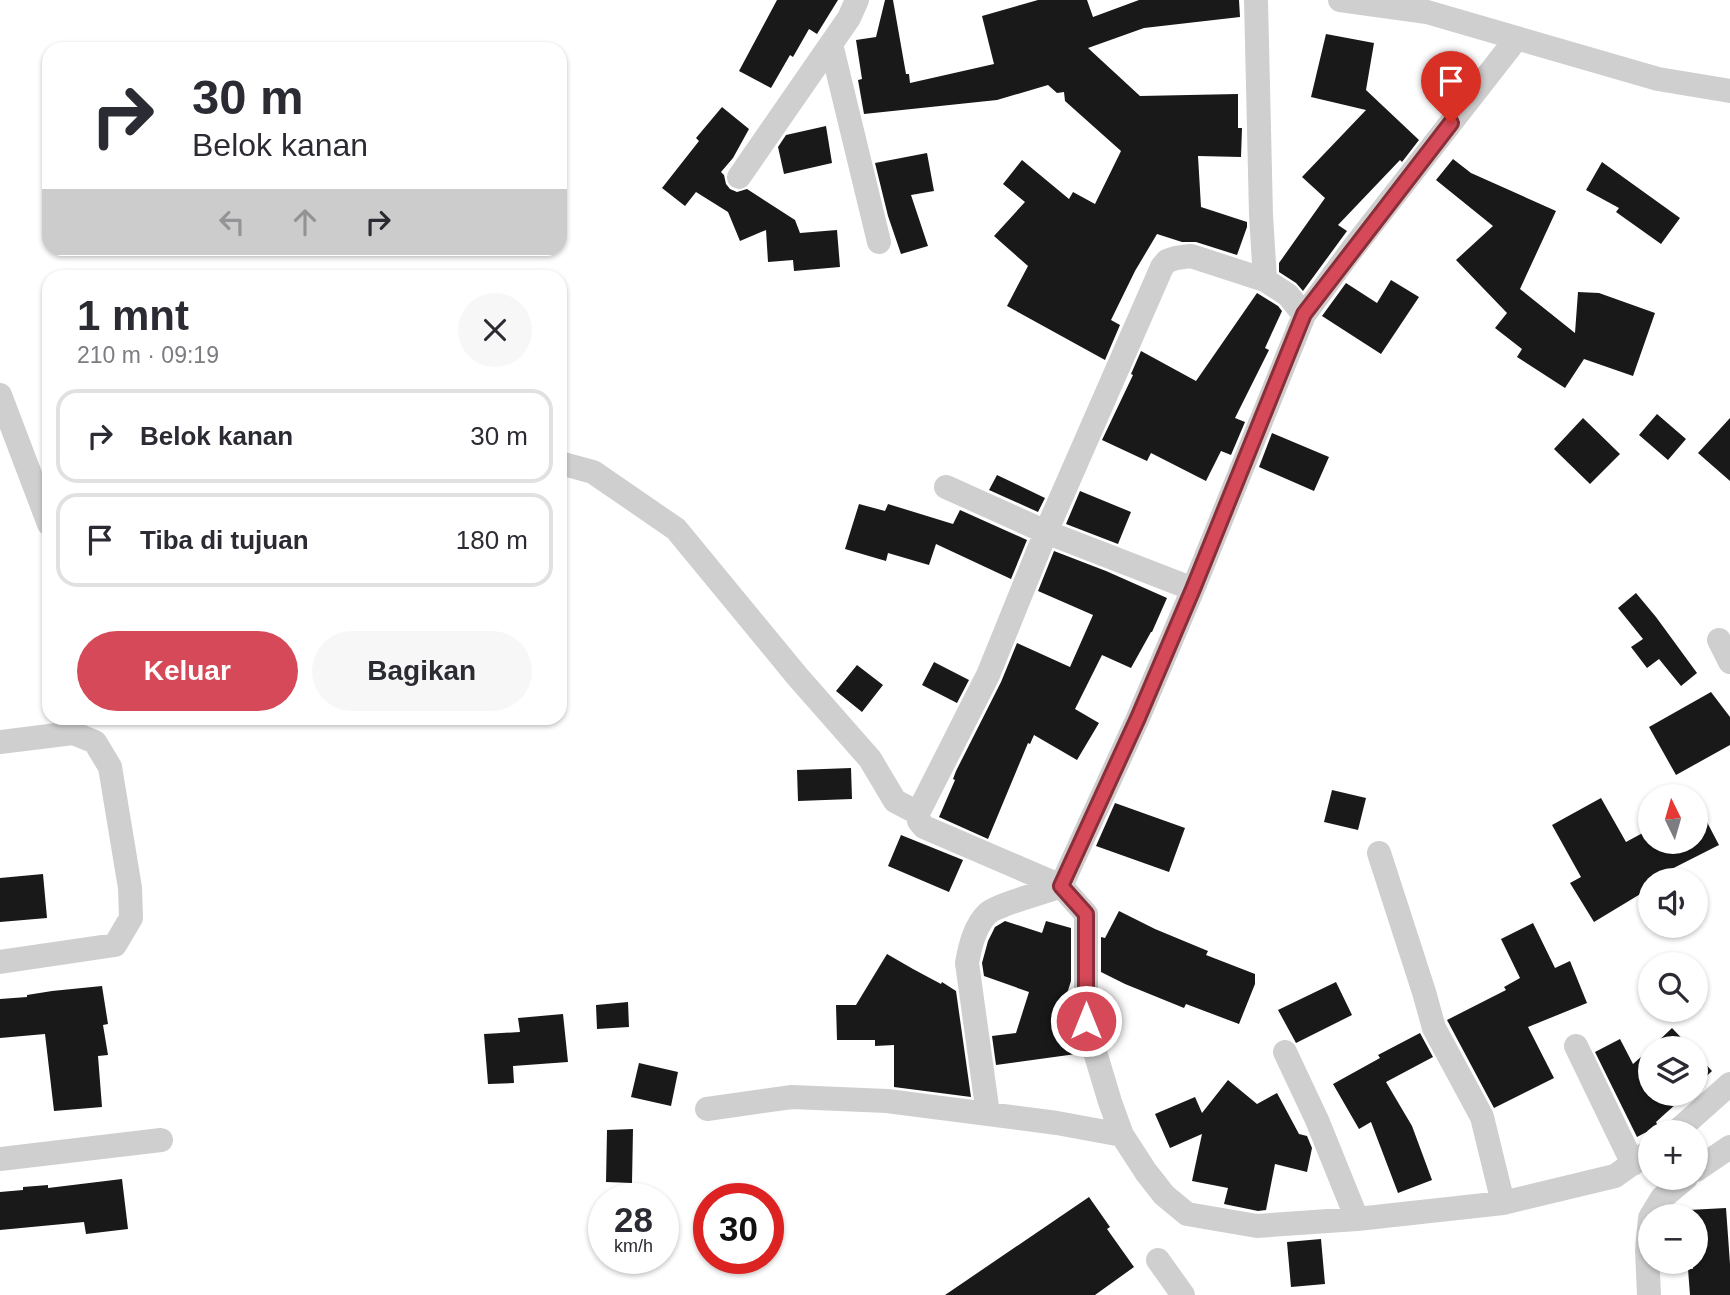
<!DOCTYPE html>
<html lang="id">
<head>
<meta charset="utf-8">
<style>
	:root { --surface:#fff; --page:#f7f7f7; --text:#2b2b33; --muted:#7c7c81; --line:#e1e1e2; --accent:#d54958 }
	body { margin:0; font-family:Arial,sans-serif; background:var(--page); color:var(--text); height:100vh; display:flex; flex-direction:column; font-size:26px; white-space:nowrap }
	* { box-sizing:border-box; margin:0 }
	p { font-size:23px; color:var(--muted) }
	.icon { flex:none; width:38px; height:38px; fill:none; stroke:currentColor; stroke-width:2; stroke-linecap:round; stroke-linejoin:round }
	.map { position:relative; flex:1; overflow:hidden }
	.details { position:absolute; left:42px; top:270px; width:525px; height:455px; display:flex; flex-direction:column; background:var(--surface); border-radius:21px; box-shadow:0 2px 5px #0004 }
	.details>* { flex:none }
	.banner { position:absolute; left:42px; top:42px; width:525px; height:214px; border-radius:21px; box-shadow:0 2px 5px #0004; background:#fff; color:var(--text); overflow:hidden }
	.needle { width:46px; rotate:355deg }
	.fabs { position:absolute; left:1638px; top:784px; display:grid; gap:14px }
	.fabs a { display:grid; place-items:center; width:70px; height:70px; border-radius:50%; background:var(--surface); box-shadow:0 2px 5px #0004; font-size:35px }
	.speed { position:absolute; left:588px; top:1183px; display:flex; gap:14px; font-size:35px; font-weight:700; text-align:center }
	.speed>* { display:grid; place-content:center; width:91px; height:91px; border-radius:50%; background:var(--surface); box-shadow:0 2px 5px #0004; line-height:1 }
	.speed small { font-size:18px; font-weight:400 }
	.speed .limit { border:10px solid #d22; background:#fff; color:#111 }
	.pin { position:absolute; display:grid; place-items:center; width:60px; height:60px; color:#fff; margin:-72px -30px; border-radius:50% 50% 50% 0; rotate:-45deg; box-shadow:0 0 7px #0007 }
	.pin .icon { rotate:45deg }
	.me { position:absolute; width:77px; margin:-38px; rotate:0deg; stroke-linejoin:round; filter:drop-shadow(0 0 5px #0008) }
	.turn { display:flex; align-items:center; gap:24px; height:147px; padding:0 35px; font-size:32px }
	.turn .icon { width:91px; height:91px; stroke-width:2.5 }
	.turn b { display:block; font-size:49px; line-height:60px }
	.lanes { display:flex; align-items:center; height:66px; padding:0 35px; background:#0003; justify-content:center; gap:35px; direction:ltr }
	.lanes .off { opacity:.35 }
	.round { display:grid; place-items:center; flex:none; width:74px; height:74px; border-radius:37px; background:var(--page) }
	.summary { display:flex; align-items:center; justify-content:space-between; height:119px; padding:0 35px }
	h1 { font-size:42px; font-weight:700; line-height:52px }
	.primary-button { display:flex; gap:14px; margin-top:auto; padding:14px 35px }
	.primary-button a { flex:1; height:80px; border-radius:42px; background:var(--accent); color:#fff; font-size:28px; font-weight:700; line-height:80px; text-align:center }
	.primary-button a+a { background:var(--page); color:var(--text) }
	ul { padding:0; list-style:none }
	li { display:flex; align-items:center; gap:21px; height:94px; margin:0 14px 10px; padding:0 21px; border:4px solid var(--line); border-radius:21px }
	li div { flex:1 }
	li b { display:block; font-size:26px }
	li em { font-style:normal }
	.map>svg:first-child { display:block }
	.building { fill:#191919 }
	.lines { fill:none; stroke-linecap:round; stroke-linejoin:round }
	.minor { stroke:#cfcfcf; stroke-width:24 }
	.route-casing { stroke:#8a2f39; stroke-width:18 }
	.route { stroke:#d54958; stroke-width:12 }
</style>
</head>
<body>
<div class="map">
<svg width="1730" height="1295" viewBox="0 0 1730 1295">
	<rect width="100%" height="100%" fill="#fff"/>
	<path class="building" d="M777,0H838L817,34L809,29L793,57L790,55L771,88L739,71Z
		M885,0H893L906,74H909L910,83L994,64L982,16L1038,0H1087L1093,17L1139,0H1239L1240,17L1144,28L1088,48L1140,96L1238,94V128H1242L1241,157L1198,156L1201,207L1247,222V227L1237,255L1196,242H1182L1157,234L1135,271L1111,320L1120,325L1105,360L1007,306L1028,266L994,236L1025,202L1003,184L1022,160L1069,199L1073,192L1095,204L1121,151L1065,101L1064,92L1057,93L1048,85L997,100L864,114L858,80L862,79L856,40L876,37Z
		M1326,34L1374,43L1366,90L1419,140L1402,162L1400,160L1338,225L1347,231L1303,291L1296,283L1279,272V263L1325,198L1302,177L1366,110L1311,97Z
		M722,107L749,129L733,158L721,172L724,175L726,184L730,189L737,192L747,189L795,220L800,233L837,230L840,267L794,271L793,260L768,262L766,230L740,241L728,212L696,192L685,206L662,188L699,141L696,138Z
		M826,126L832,163L784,174L778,147L786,135Z
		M927,153L934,191L911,195L928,246L901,254L888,216L875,163Z
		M1453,159L1471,173L1556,211L1520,289L1575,333L1578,292L1599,293L1655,313L1633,376L1584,359L1565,388L1517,357L1522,349L1495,328L1507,313L1456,260L1493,226L1436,180Z
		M1602,162L1680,218L1661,244L1616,212L1619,208L1586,190Z
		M1391,280L1419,297L1381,354L1322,316L1346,283L1377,303Z
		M1257,293L1278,306L1282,311L1265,348L1269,350L1235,418L1245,422L1231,455L1221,451L1206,481L1151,453L1147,461L1102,440L1133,375L1131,374L1141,351L1196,381Z
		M1657,414L1686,439L1668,460L1639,435Z
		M1583,418L1620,454L1590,484L1554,449Z
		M1730,418V481L1698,453Z
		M1272,433L1329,457L1314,491L1259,467Z
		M997,475L1045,498L1038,512L989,490Z
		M1080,491L1131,512L1118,544L1066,524Z
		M859,504L885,511L888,504L953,524L960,510L1027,540L1011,579L936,544L929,565L888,553L886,561L845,549Z
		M1054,551L1106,571L1167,598L1152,632H1151L1131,668L1102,655L1075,709L1099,723L1077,760L1034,735L1030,744L1028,743L988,839L939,817L955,780L953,779L956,771L1001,682L1017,643L1070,667L1093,615L1038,591Z
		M1636,593L1656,617L1697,673L1681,686L1659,659L1647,668L1631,647L1643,639L1618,608Z
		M934,662L969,680L957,703L922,685Z
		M857,665L883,685L862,712L836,691Z
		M1711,692L1730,717V745L1676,775L1649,727Z
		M851,768L852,799L798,801L797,770Z
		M1332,790L1366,798L1358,830L1324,822Z
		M1601,798L1626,842L1650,829V842H1696V806L1698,805L1719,845L1644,883L1647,890L1594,922L1570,883L1581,877L1552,825Z
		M1115,803L1185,828L1169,872L1096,846Z
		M901,835L963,860L949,892L888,866Z
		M43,874L47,918L0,922V878Z
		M1119,911L1155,929L1208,951L1206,955L1255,974V984L1239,1024L1186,1004L1184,1008L1125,984L1101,972V937L1105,938Z
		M1005,921L1042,933L1046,921L1071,928V981L1056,1028L1072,1025L1076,1054L996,1065L992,1036L1016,1033L1029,992L984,976L982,963L988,941L995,927Z
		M1533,923L1555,968L1570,961L1587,1003L1528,1027L1554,1078L1494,1108L1447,1020L1506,990L1504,987L1520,978L1501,939Z
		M887,954L913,969L941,984L942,982L956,991L971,1097L894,1087V1045L875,1046V1040H837L836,1005H856Z
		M1336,982L1352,1015L1296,1043L1278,1010Z
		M102,986L108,1024L103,1025L108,1055L98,1056L102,1107L54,1111L45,1034L0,1038V999L27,997V995L52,991Z
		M628,1002L629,1027L597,1029L596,1005Z
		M563,1014L568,1062L513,1066L514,1083L488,1084L484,1034L520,1032L518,1018Z
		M1672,1028L1691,1048H1651Z
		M1420,1033L1433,1057L1386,1082L1412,1126L1432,1180L1398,1193L1371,1122L1359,1129L1333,1084L1380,1058L1378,1055Z
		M1620,1039L1633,1064L1650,1049V1094H1687L1656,1122L1658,1126L1637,1137L1595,1052Z
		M1696,1054L1712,1071L1696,1086Z
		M639,1063L678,1072L671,1106L631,1097Z
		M1228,1080L1257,1104L1277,1093L1299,1134L1307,1136L1312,1148L1307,1172L1275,1164L1266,1210L1258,1211L1224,1204L1228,1188L1192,1181L1202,1134L1170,1148L1155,1114L1195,1097L1202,1113Z
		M633,1129L632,1183L606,1182L607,1130Z
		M122,1179L128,1229L86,1234L84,1222L0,1230V1192L23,1190V1187L48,1185V1188Z
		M1089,1197L1110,1227L1107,1229L1134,1267L1095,1295H945Z
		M1726,1208L1730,1264V1295H1690L1688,1269H1693L1692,1262H1696V1216H1688V1210Z
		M1321,1239L1325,1284L1291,1287L1287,1242Z"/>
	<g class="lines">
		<path class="minor" d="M1256,0L1261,215L1265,280L1288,295L1304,315L1193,589L1138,718L1061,886L1086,914V1022L1110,1102L1122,1135L1146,1172L1164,1195L1187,1214L1257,1226L1357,1219L1503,1203L1615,1176L1650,1151
			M1340,0L1427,12L1658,79L1730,91
			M831,44L879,242
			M739,177L849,18L857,0
			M1304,315L1351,251L1517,38
			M0,395L49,524
			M560,463L593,472L676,529L797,676L870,759L895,801L918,813
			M946,487L1046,532L1193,589
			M1719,640L1730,662
			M0,742L73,733L95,742L110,767L130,888L131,918L115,945L0,962
			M1379,853L1424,992L1434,1028L1482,1117L1503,1203
			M1061,886L924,827L919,821L918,813L988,675L1046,532L1162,267L1167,261L1176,258L1191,256L1265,280
			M1576,1046L1633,1164
			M1285,1052L1317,1120L1357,1219
			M707,1109L792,1097L887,1101L1057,1123L1122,1135
			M988,1114L967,963C970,946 975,925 988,913C999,904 1046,892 1061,886
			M1676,1132L1730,1084
			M0,1159L161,1140
			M1696,1170L1730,1147
			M1651,1216L1662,1198L1686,1178
			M1158,1260L1183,1295
			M1649,1295L1647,1250L1650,1218"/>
	</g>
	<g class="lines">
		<g class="route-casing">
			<path id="route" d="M1086,1021V914L1061,886L1138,718L1193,589L1304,314L1451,123"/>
		</g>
		<use href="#route" class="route"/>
	</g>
</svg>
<div class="fabs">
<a><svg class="needle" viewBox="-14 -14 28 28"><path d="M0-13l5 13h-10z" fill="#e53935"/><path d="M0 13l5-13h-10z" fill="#7c7c81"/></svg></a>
<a><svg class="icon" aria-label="sound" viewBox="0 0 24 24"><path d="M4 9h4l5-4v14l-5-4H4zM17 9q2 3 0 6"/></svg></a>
<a><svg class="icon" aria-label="search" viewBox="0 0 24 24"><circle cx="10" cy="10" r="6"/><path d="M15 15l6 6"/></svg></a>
<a><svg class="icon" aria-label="layers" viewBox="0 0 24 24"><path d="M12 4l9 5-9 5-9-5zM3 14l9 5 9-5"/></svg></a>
<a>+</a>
<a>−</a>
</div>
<div class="speed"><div>28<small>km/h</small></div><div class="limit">30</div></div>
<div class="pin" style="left:1451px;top:123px;background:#d93025"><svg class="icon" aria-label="arrive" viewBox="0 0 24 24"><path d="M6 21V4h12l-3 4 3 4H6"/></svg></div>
<svg class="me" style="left:1086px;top:1021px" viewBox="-20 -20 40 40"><circle r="17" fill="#d54958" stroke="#fff" stroke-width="3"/><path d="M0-11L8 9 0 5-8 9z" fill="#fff"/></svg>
<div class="banner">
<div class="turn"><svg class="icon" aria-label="right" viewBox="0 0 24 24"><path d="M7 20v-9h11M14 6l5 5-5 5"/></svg><div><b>30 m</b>Belok kanan</div></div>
<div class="lanes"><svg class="icon off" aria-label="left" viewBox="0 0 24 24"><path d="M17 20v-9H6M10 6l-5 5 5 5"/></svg><svg class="icon off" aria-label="ahead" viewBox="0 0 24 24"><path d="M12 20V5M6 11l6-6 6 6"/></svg><svg class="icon" aria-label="right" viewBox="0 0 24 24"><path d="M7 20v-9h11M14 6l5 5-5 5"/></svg></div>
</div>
<section class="details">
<div class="summary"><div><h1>1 mnt</h1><p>210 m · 09:19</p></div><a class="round"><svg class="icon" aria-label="close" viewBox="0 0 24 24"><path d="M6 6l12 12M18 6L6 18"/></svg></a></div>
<ul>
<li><svg class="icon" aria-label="right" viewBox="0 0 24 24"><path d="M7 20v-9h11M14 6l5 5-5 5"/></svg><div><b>Belok kanan</b></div><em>30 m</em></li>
<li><svg class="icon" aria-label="arrive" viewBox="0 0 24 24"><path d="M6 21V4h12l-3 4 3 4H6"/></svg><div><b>Tiba di tujuan</b></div><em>180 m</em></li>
</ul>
<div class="primary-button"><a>Keluar</a><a>Bagikan</a></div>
</section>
</div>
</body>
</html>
